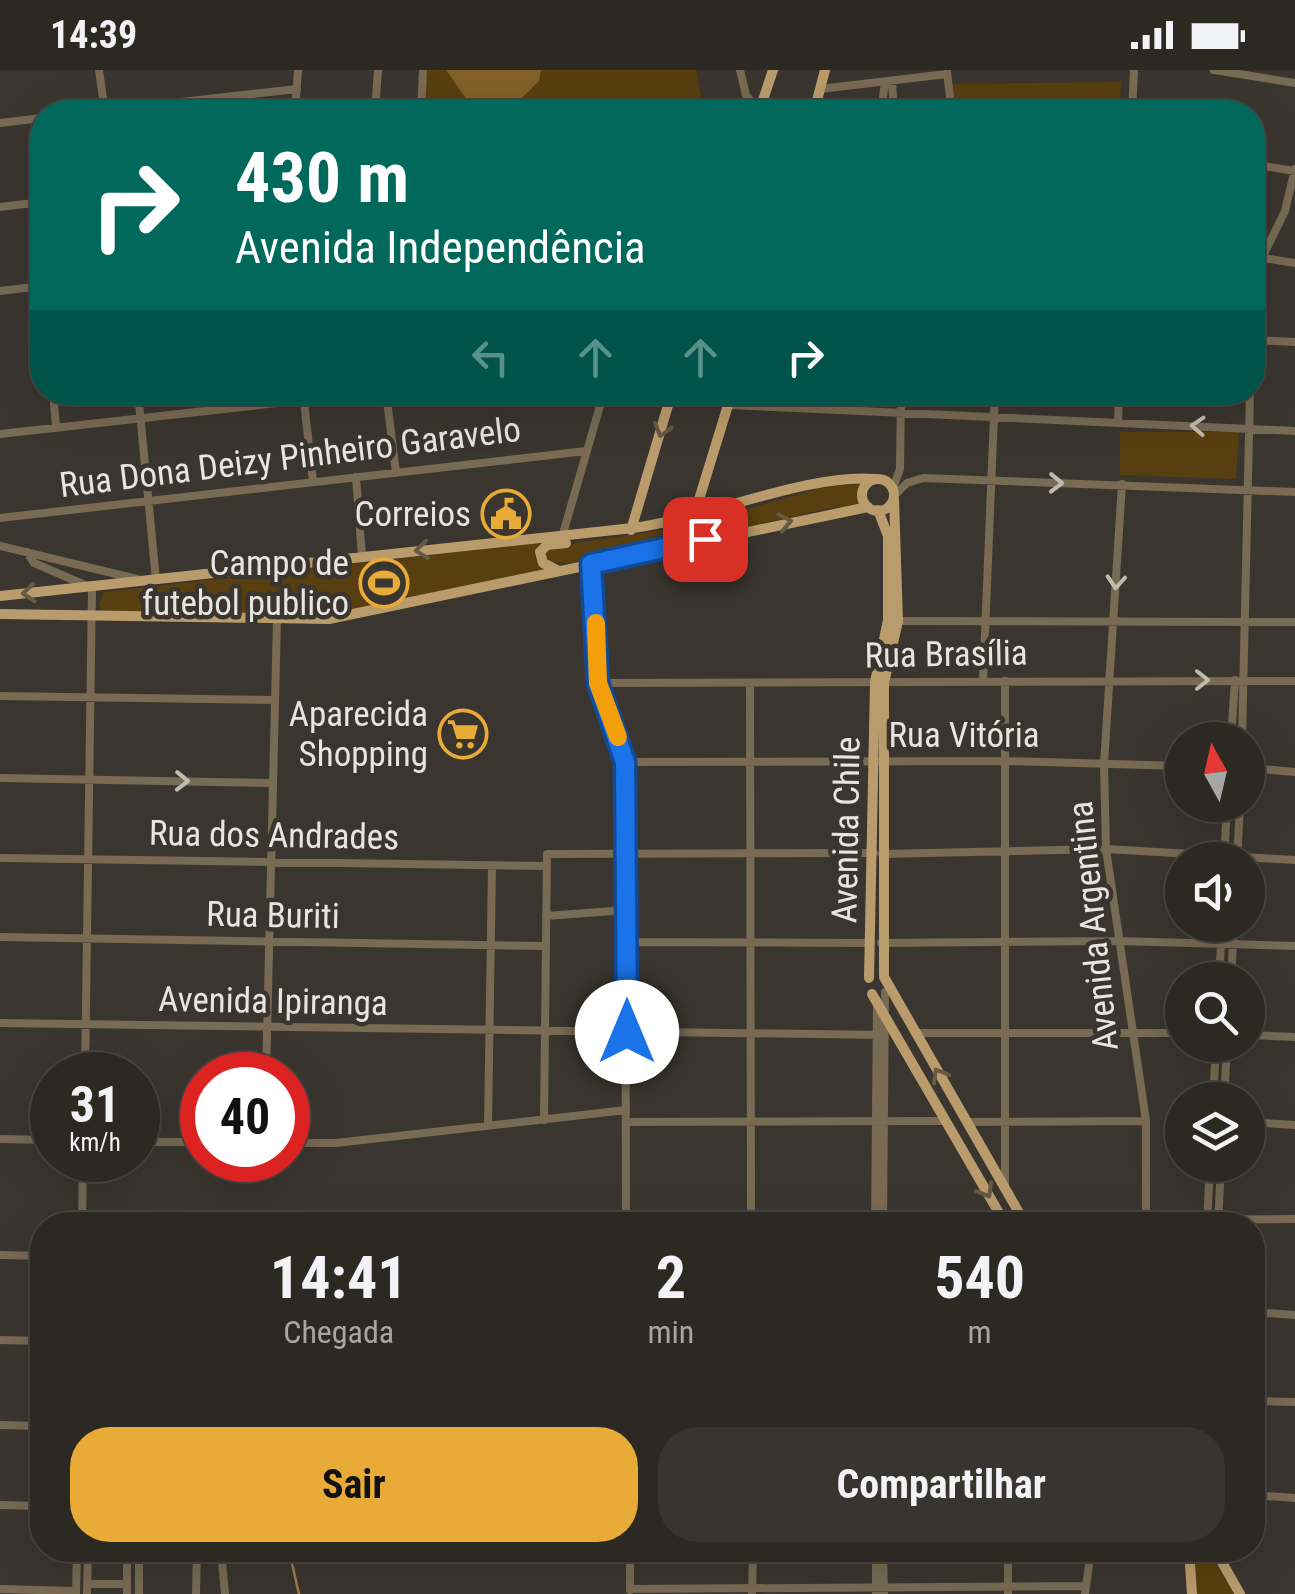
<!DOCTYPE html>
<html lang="pt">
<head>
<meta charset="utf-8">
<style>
	:root { --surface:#2c2822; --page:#38342f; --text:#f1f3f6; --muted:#a6a6a5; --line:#484440; --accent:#e8ab37 }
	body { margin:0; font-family:"Roboto Condensed",sans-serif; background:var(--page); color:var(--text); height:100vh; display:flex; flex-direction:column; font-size:38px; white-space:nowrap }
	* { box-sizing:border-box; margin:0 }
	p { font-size:32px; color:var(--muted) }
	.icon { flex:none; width:55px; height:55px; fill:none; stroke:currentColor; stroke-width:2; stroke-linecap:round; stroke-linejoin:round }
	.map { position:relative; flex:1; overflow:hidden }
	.panel { position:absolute; left:30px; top:1142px; width:1235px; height:350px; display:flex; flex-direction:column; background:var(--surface); border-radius:40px; box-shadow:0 10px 40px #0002,0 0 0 2px var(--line) }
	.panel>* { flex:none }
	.banner { position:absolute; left:30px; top:30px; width:1235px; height:305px; border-radius:40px; box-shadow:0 10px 40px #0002,0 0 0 2px var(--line); background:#00695c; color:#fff; overflow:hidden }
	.needle { width:65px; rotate:352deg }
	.fabs { position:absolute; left:1165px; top:652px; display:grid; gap:20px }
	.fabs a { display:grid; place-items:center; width:100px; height:100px; border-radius:50%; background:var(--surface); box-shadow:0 10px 40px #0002,0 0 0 2px var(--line); font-size:50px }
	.speed { position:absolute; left:30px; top:982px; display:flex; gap:20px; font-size:50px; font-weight:700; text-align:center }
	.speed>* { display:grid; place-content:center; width:130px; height:130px; border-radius:50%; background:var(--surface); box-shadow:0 10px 40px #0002,0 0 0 2px var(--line); line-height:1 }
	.speed small { font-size:25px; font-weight:400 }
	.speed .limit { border:15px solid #d22; background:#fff; color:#111 }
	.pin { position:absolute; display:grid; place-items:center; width:85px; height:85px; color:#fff; margin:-42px; border-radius:20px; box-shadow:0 5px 15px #0006 }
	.me { position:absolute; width:110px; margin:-55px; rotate:0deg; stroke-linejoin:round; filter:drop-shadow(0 0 8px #0008) }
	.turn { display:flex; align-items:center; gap:35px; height:210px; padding:0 40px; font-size:45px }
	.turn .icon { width:130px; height:130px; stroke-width:2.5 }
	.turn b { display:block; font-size:70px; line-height:85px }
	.lanes { display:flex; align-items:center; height:95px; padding:0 40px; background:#0003; justify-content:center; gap:50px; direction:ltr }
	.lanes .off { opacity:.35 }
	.eta { display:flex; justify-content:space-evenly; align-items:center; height:170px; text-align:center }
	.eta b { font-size:60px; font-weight:700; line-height:70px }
	.primary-button { display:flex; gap:20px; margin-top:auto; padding:20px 40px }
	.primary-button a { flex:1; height:115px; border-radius:40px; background:var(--accent); color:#111; font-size:40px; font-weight:700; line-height:115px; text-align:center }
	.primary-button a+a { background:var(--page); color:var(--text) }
	.status { display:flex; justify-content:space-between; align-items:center; height:70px; padding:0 50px; background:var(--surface); direction:ltr }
	.status svg { height:28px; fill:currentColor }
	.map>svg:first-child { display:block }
	.green { fill:#593f0f }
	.forest { fill:#826127 }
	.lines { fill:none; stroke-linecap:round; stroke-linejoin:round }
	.stream { stroke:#9f7d43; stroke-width:2.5 }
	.minor { stroke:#786a53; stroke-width:8 }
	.major { stroke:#ba9c6c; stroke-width:10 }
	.oneway { stroke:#c1baaf }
	.oneway2 { stroke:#675944 }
	.route-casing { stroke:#114b97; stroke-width:25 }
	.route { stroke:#1a73e8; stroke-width:18 }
	.slow { stroke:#f59e0b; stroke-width:18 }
	.labels { text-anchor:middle; stroke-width:9; stroke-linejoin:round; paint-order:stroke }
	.street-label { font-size:35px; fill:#e8e5e1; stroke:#3a352e }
	.poi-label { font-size:35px; fill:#e8e5e1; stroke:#3a352e; text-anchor:end }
</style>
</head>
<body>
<div class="status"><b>14:39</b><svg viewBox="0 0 49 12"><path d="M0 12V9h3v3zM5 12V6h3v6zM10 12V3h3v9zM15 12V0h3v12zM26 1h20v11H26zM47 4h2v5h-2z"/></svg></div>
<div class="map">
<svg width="1295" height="1524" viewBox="0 0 1295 1524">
	<rect width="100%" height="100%" fill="#3a352e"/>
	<path class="green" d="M426,0H696L704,42H424Z
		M1121,12L1120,42H957L953,14Z
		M1120,362H1239L1236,409L1120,405Z
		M862,414L860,437H836L684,471L695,454L824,417Z
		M670,459L673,467C639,481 581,499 545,491L544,481L550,477Z
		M539,473L535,488L545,501L328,546L102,543L99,534L104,522Z
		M1193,1480H1208L1234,1524H1197Z"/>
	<path class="forest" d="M446,0H541L539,11L508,42L469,33Z"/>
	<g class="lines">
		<path class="stream" d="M289,1480L299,1524"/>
		<path class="minor" d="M99,0L105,42
			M740,0L746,25L759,42
			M1214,0L1295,13
			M947,2L952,42
			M892,12L894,42
			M820,19L947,4
			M93,42L297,19
			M295,42L298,0
			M375,42L378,0
			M421,42L423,0
			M881,42L885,12
			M1132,42L1134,0
			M0,53L42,48
			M1252,94L1295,101
			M0,137L42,132
			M1252,186L1295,193
			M0,221L42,216
			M1252,270L1295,272
			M1252,276L1258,196L1285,141L1295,99
			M53,322L56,356
			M138,322L156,510
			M219,322L220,338
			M303,322L313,412
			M386,322L396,403
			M729,335L1295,361
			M1118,353L1119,322
			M0,364L304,330
			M356,407L362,487
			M1122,414L1104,694L1106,779L1146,1051V1155
			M893,418L900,399L901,322
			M894,426L907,413L923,408L1295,422
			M0,448L586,381
			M562,467L604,322
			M0,476L137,509
			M27,482L34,493L92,518L85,1005
			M591,493L598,613L625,692L626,1155
			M895,551L1295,552
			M983,611L995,322
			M598,613L1295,611
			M750,614L751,1155
			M0,626L275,630
			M1231,670L1235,610
			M1242,670L1250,322
			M625,692L1006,691L1182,696
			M1248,698L1295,702
			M0,708L273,713
			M882,784L1106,779L1295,790
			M0,788L547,796
			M1224,790L1227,735
			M1237,790L1240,735
			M546,846L626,840
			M0,867L545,876
			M626,872L871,873
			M881,873L1117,871L1295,876
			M1219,910L1222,855
			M1231,910L1234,855
			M0,953L883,965
			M915,963H1182
			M1248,965L1295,967
			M266,1005L277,550
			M1213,1030L1216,975
			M1224,1030L1227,975
			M544,1050L547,784L874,783
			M627,1052L946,1051
			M967,1052L1146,1051
			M1248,1052L1295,1055
			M488,1056L492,796
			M0,1069L52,1070
			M138,1072H202
			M288,1073H336L626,1040
			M1005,1116V611
			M626,1147L751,1152L1295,1149
			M883,1152L885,922
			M875,1154L877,934
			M82,1155L83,1090
			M1207,1155L1210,1095
			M1218,1155L1221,1095
			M0,1185L42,1186
			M1252,1242L1295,1245
			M0,1270L42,1271
			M1252,1331L1295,1332
			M0,1355L42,1356
			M1252,1425L1295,1428
			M0,1435L42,1436
			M139,1480V1524
			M221,1480L225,1524
			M630,1480V1520
			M876,1480V1524
			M883,1480L884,1524
			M139,1487L197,1490
			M88,1514H127
			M0,1519L76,1521
			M630,1519L1086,1516
			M76,1524L77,1480
			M87,1524L88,1480
			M127,1524V1480
			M196,1524L197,1480
			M752,1524L753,1480
			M1008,1524V1480
			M1085,1524L1091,1480"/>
		<path class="major" d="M759,42L773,0
			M814,42L825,0
			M695,322L708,326L722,322
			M862 425a16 16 0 1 1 32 0a16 16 0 1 1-32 0Z
			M894,429L898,551L884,613V907L1026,1155
			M631,460L672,322
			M673,472L684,467L693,449L732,322
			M557,500L543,493L540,482L547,475L566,473
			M0,526L633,458C707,448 808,403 875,409
			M0,544L329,549L868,437
			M869,908L875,612L888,550V466L878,440
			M872,924L1006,1155
			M1189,1480L1192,1524
			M1215,1480L1240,1524"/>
	</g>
	<defs><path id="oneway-chevron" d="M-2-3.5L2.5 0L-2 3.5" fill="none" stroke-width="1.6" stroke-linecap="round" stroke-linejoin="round" transform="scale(2.5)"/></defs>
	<g class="oneway">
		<use href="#oneway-chevron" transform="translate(1198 356) rotate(-177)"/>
		<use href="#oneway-chevron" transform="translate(1056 413) rotate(1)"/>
		<use href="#oneway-chevron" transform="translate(1116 512) rotate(94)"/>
		<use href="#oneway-chevron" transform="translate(1202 610)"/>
		<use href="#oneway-chevron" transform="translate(182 711) rotate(1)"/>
	</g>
	<g class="oneway2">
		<use href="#oneway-chevron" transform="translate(662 360) rotate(106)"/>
		<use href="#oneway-chevron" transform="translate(785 452) rotate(-12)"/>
		<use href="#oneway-chevron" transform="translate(422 480) rotate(174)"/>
		<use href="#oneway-chevron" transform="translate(29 523) rotate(175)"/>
		<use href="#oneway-chevron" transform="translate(939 1005) rotate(-120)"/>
		<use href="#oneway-chevron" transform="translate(986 1121) rotate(60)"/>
	</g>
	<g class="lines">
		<g class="route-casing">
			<path id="route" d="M627,962L625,692L598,613L591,494L705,469"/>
		</g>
		<use href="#route" class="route"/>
		<path class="slow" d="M596,553L598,613L618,667"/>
	</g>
	<defs>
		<g id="civic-ring" transform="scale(2.5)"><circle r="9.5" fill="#3a352e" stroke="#e8ab37" stroke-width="1.5"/><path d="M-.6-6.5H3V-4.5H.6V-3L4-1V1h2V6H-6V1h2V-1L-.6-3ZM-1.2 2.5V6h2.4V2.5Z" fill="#e8ab37"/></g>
		<g id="stadium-ring" transform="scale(2.5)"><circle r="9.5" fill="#3a352e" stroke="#e8ab37" stroke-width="1.5"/><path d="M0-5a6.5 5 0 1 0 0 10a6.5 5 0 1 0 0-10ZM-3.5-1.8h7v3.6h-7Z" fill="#e8ab37"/></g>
		<g id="supermarket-ring" transform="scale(2.5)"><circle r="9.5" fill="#3a352e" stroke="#e8ab37" stroke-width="1.5"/><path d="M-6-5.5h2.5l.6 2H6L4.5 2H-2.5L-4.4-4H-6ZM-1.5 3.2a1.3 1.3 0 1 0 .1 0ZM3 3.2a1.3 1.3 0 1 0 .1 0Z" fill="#e8ab37"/></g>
	</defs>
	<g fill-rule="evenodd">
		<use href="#civic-ring" x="506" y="444"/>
		<use href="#stadium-ring" x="384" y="513"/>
		<use href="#supermarket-ring" x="463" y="664"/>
	</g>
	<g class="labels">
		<g class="street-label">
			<text transform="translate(290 387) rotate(-7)" y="12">Rua Dona Deizy Pinheiro Garavelo</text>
			<text transform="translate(946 584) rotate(-1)" y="12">Rua Brasília</text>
			<text x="964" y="677">Rua Vitória</text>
			<text transform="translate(846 760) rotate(-89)" y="12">Avenida Chile</text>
			<text transform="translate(274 765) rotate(1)" y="12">Rua dos Andrades</text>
			<text transform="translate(273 845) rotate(1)" y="12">Rua Buriti</text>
			<text transform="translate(1093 856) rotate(-96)" y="12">Avenida Argentina</text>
			<text transform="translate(273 931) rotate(1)" y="12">Avenida Ipiranga</text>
		</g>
		<g class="poi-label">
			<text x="471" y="456">Correios</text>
			<text x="349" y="505">Campo de<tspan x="349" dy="40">futebol publico</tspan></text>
			<text x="428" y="656">Aparecida<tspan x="428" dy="40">Shopping</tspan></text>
		</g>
	</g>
</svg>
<div class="fabs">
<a><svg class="needle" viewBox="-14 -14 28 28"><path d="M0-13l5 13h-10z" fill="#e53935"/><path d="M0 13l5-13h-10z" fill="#a6a6a5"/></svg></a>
<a><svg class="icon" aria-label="sound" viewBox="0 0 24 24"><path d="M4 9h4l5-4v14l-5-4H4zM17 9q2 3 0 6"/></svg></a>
<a><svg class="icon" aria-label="search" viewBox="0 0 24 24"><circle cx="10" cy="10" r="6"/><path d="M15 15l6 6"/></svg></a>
<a><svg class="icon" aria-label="layers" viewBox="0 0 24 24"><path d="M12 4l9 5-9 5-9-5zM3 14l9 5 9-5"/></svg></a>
</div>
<div class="speed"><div>31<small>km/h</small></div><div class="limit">40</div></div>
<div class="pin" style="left:705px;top:469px;background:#d93025"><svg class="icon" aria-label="arrive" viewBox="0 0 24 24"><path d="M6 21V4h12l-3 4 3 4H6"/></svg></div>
<svg class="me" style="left:627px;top:962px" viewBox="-20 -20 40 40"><circle r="19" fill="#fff"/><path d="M0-13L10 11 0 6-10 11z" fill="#1a73e8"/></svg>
<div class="banner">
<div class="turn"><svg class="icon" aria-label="right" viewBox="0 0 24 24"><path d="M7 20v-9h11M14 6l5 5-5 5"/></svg><div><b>430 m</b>Avenida Independência</div></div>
<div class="lanes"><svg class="icon off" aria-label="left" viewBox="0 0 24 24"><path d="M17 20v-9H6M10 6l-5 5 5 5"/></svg><svg class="icon off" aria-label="ahead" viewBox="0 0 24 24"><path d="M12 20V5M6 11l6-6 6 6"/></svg><svg class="icon off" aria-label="ahead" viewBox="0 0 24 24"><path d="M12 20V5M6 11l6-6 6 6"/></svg><svg class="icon" aria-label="right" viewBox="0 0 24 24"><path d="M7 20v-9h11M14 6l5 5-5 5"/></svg></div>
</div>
<section class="panel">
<div class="eta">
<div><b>14:41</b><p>Chegada</p></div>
<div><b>2</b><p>min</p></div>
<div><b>540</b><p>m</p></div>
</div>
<div class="primary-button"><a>Sair</a><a>Compartilhar</a></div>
</section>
</div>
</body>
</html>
